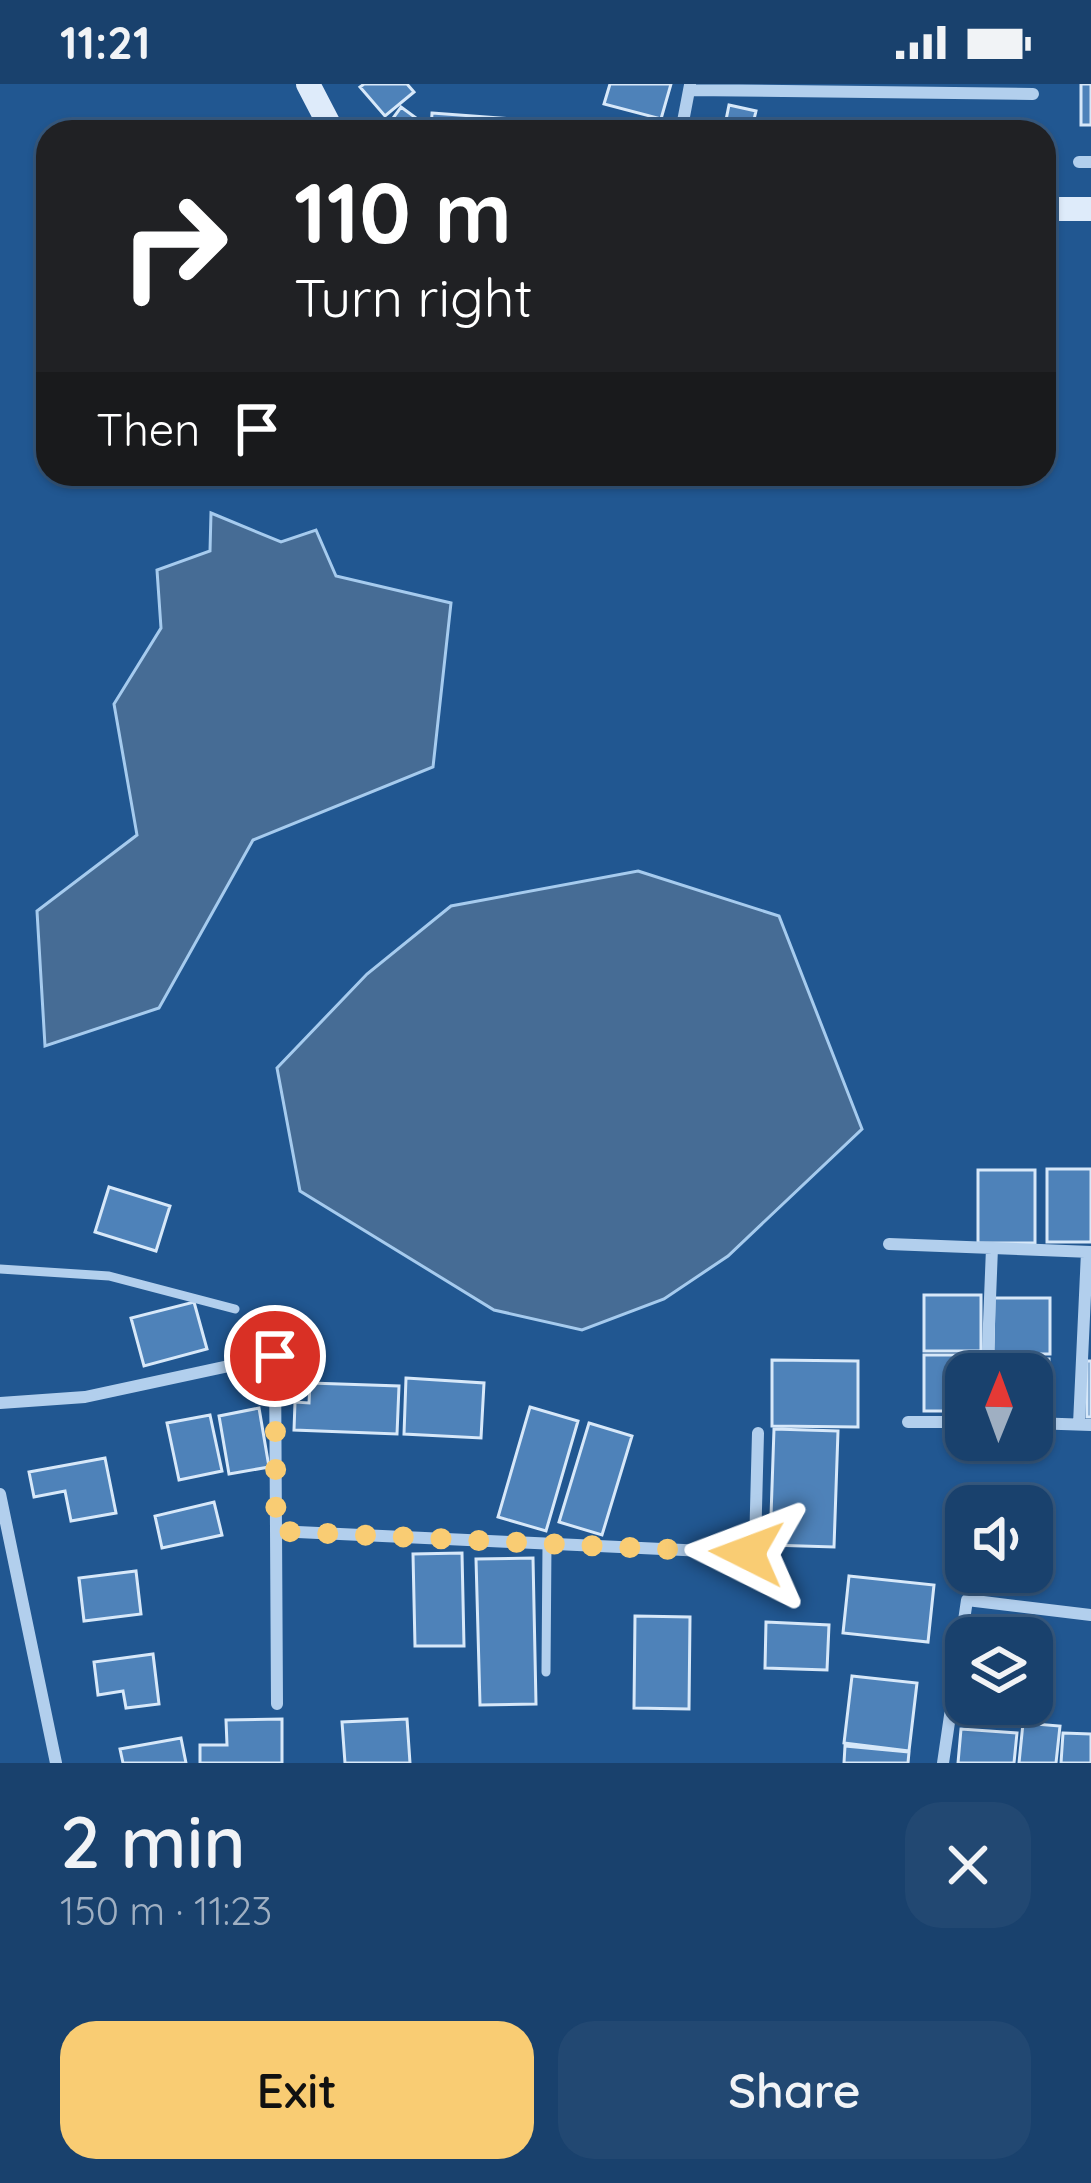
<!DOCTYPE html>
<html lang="en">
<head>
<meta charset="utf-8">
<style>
	:root { --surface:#19416d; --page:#224872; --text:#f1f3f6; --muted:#9fafc2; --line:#375a80; --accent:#f9cc73 }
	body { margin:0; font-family:Quicksand,sans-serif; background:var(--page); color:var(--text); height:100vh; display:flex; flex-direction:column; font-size:45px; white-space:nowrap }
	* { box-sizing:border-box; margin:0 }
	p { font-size:39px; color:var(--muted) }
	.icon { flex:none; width:66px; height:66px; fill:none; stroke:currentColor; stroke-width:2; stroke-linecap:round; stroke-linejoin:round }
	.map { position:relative; height:1679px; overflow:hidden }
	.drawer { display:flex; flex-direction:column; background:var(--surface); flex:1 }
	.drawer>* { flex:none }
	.banner { position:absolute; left:36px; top:36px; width:1020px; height:366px; border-radius:36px; box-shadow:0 3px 9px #0004,0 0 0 3px var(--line); background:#202124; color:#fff; overflow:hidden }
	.needle { width:78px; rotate:1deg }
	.controls { position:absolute; left:945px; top:1269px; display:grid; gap:24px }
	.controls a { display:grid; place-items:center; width:108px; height:108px; border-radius:24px; background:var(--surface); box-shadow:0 3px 9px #0004,0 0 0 3px var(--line); font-size:60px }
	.pin { position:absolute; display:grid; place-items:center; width:102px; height:102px; color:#fff; margin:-51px; border:6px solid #fff; border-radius:50%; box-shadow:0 3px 12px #0007 }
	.me { position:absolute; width:132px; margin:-66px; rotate:273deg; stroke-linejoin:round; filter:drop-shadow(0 0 9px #0008) }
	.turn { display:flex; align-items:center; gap:42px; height:252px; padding:0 60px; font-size:54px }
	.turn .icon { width:156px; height:156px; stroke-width:2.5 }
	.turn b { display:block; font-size:84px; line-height:102px }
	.then { display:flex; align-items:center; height:114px; padding:0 60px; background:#0003; gap:24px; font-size:45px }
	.round { display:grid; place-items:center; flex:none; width:126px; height:126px; border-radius:36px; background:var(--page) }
	.head { display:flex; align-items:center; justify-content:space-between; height:204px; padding:0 60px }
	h1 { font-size:72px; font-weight:600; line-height:90px }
	.action { display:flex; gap:24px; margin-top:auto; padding:24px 60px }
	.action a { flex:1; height:138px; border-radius:36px; background:var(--accent); color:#111; font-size:48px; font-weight:600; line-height:138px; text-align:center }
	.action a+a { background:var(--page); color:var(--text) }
	.status { display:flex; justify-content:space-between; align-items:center; height:84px; padding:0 60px; background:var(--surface); direction:ltr }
	.status svg { height:33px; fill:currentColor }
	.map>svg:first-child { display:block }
	.water { fill:#466c95; stroke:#a6cbee; stroke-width:3 }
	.building { fill:#4e82b9; stroke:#d7e8f9; stroke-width:3 }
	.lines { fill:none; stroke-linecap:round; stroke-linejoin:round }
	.lane { stroke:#b2cfed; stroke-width:9 }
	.street { stroke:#b2cfed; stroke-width:12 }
	.secondary { stroke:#deebfa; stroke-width:24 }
	.route { stroke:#f9cc73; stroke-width:21; stroke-dasharray:0 37.8 }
</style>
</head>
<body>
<div class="status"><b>11:21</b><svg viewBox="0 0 49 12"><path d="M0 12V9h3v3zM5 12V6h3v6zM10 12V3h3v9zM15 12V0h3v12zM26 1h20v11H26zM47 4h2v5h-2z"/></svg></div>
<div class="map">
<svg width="1091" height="1679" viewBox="0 0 1091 1679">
	<rect width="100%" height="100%" fill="#215791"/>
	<path class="water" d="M211,429L281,458L316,446L336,492L451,519L433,683L253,756L159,924L45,962L37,827L137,751L114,620L161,544L157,486L210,467Z
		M638,787L779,832L862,1045L728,1172L664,1215L582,1246L494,1226L300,1107L277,984L367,890L451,822Z"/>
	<path class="building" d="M364,0H407L414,8L385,32L360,3Z
		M610,0H671L661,35L604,20Z
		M1081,0H1091V41H1081Z
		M729,21L756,27L751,48L724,46Z
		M401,23L427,42L423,48H383Z
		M432,29L528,36V48H431Z
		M1047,1085H1091V1158H1047Z
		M978,1086H1035V1159H978Z
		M109,1103L170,1122L156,1167L95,1148Z
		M924,1211H981V1267H924Z
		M994,1214H1050V1270H993Z
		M194,1218L207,1265L144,1282L131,1234Z
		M924,1271H981V1290H966V1327H924Z
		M992,1275H1049V1332H1032V1290H992Z
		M772,1276L858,1277V1343L772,1342Z
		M1087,1277H1091V1333H1087Z
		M406,1294L484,1299L481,1354L404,1350Z
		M310,1299L399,1302L397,1350L294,1346L295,1318L309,1319Z
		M530,1323L578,1337L546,1447L498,1433Z
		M259,1324L269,1383L229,1390L219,1332Z
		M210,1331L222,1387L179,1396L167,1339Z
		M589,1339L632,1352L602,1451L559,1438Z
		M774,1345L838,1347L834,1463L770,1461Z
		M105,1374L116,1429L71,1437L65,1407L34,1413L29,1388Z
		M214,1418L222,1451L162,1464L155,1432Z
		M462,1469L464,1562H415L413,1470Z
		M533,1474L536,1620L480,1621L476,1475Z
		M136,1487L141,1530L84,1537L79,1494Z
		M849,1492L934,1501L928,1558L843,1549Z
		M635,1532L690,1533L689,1625L634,1624Z
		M766,1538L829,1541L827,1586L765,1584Z
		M153,1570L159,1620L126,1624L123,1607L98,1611L94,1578Z
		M852,1592L917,1599L909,1667L844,1659Z
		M282,1635V1679H200V1661H227L226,1636Z
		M407,1635L410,1679H345L342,1638Z
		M1023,1639L1060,1642L1056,1679H1019Z
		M961,1645L1017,1649L1014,1679H958Z
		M1063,1649L1091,1650V1679H1061Z
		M181,1654L186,1679H123L120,1665Z
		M845,1662L909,1668L908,1679H844Z"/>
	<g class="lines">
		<path class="lane" d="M0,1185L109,1192L235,1225
			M546,1588L547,1459"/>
		<path class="street" d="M689,6L1033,10
			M681,48L690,1
			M1079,78H1091
			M889,1160L1091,1168
			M987,1290L992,1164
			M0,1319L85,1313L275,1272L277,1620
			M908,1338H966
			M1032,1339L1091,1341
			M1079,1340L1087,1168
			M0,1410L56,1679
			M276,1447L747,1469L755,1463L758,1349
			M943,1679L967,1516L1091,1531"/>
		<path class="secondary" d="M308,0L333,48
			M1044,125H1091"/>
	</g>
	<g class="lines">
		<path class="route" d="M275,1272L276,1447L747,1469"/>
	</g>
</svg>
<div class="controls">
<a><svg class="needle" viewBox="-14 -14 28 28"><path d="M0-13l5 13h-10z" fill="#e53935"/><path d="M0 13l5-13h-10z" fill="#9fafc2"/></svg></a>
<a><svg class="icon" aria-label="sound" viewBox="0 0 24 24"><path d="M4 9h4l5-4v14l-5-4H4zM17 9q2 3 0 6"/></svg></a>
<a><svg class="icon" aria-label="layers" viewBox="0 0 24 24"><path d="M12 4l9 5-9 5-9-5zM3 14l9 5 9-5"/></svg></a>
</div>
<div class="pin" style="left:275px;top:1272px;background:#d93025"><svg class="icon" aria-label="arrive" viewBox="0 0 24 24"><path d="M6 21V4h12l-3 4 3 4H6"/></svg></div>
<svg class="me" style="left:747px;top:1469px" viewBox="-20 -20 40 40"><path d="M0-17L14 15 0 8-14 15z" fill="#f9cc73" stroke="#fff" stroke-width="4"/></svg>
<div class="banner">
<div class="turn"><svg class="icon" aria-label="right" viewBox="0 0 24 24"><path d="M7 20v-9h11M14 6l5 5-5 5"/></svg><div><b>110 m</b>Turn right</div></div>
<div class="then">Then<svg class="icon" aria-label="arrive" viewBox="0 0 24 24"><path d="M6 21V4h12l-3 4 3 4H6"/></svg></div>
</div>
</div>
<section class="drawer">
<div class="head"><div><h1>2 min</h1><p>150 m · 11:23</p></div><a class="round"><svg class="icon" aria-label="close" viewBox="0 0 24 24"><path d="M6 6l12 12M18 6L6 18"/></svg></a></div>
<div class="action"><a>Exit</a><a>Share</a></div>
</section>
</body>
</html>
